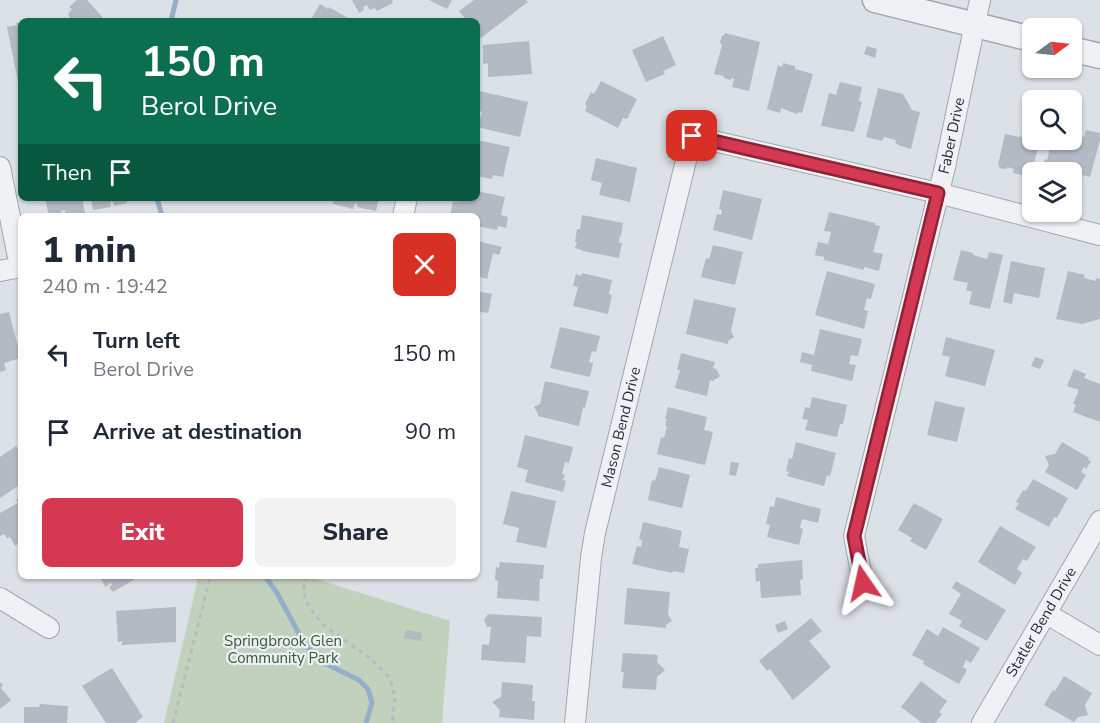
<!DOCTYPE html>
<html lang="en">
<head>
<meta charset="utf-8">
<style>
	:root { --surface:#fff; --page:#f2f2f3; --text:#1f2937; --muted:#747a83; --accent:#d53853 }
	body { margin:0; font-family:"Nunito Sans",sans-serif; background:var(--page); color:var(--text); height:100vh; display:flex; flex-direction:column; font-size:22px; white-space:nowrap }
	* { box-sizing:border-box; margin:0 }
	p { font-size:20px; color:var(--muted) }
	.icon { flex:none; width:33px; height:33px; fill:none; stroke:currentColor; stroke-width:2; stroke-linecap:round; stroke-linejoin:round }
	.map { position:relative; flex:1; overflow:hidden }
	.panel { position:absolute; left:18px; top:213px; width:462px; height:366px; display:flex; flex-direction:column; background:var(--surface); border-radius:9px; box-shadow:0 2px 4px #0004 }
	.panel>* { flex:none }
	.top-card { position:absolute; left:18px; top:18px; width:462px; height:183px; border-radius:9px; box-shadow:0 2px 4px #0004; background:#0b6e4f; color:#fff; overflow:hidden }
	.needle { width:39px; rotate:75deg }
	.tools { position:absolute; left:1022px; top:18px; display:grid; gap:12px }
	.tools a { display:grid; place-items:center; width:60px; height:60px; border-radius:9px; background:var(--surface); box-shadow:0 2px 4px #0004; font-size:30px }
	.pin { position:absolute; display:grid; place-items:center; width:51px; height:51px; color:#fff; margin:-26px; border-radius:12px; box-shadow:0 3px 9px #0006 }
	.me { position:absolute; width:66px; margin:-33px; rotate:349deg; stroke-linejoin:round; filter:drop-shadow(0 0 4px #0008) }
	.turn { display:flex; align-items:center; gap:21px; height:126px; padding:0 24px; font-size:27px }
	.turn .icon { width:78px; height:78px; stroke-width:2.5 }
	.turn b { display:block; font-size:42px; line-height:51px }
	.then { display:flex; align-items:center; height:57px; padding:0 24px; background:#0003; gap:12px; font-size:22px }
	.round { display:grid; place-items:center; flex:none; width:63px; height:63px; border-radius:9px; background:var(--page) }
	.headline { display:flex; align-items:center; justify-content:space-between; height:102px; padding:0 24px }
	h1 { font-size:36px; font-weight:800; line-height:45px }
	.cta { display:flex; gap:12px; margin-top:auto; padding:12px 24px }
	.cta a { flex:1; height:69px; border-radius:9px; background:var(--accent); color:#fff; font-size:24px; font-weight:800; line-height:69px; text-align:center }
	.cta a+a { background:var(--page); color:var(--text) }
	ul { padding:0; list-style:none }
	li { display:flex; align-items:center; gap:18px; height:78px; padding:0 24px }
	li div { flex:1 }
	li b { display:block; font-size:22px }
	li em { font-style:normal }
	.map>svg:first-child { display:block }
	.green { fill:#c2d1bc }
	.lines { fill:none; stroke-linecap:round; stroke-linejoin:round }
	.stream { stroke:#94afca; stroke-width:5 }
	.building { fill:#b3bac4 }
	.minor-casing { stroke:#a1a7b1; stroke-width:22 }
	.tertiary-casing { stroke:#a1a7b1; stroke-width:27 }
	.path { stroke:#b6bbc2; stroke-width:3; stroke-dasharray:4.5 4.5; stroke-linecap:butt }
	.minor { stroke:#eff1f5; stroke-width:20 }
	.tertiary { stroke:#eff1f5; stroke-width:24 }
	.route-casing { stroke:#8a2436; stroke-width:15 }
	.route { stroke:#d53853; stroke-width:10 }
	.labels { text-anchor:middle; stroke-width:4.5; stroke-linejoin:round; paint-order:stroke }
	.street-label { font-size:15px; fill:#252f3e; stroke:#ebeff5 }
	.park-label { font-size:15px; fill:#3a5a32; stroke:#ebeff5 }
</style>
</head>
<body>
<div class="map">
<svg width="1100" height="723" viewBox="0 0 1100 723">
	<rect width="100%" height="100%" fill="#dce0e7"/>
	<path class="green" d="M194,576H316V579L450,621L442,723H164L197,583Z"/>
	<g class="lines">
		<path class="stream" d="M171,21L176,0
			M157,198L162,216
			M265,576L277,593L305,645L324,663L359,680L368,689L372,703L366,723"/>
	</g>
	<path class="building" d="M77,0H87L106,21H66L70,17L68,14L72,9L69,7Z
		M352,0H392L393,3L377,11L375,8L370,10L367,5L363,7L364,10L359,13Z
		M429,0H452L447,9Z
		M474,0H526L528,2L481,38L477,33V21H467L459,11Z
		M320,4L328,9L329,7L353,21H310Z
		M21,22V81L18,82L7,27L17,25L16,23Z
		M725,33L760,42L749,91L732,87L734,79L731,78V80L724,78V76L714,74L722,45L720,42L722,36L724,35Z
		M663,36L676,65L663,71L665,74L646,82L632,50Z
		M529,41L532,74L488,77V63L483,64V45Z
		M867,46L877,49L875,58L864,54Z
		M783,63L795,66V69L813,74L802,113L798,112L797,114L781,108L780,113L767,109L778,65L782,67Z
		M601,81L637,99L627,119L623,118L618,128L585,111L587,106L585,104L591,92L594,94Z
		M840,82L862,87L859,101L862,102L854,132L821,126L829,93L836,95Z
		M878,88L903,94L912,110L920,112L911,149L898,145V144L895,143L896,140L884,137L882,141L866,137Z
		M479,91L528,102L520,137L477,127V119L480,120L482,112L477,110V101Z
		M1086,130L1100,133V140L1090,177L1066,171L1067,168L1060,167L1059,172H1041L1045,159L1047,160L1052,140H1071V134L1084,137Z
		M1027,132L1032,141L1039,142L1031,177L1013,173L1014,169L1007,167V169L999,168L1000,166L998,165L1005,134L1019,137Z
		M477,140L510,147L503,177L493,175L492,179L477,176Z
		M596,158L637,168L630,202L599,195L602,183L591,180Z
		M723,190L762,199L752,240L713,230L717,214L721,215L722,210L719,209Z
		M477,191L505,197L501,215L508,217L506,228L498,226L497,230L477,226V216H450L453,201L459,202L460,198H477Z
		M45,198H82L85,213L66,216L65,210L61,211L62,215L49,216Z
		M91,198H126L127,203L114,206L113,201L110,202L111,207L93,210Z
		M334,198H379L376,211L357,207V204L355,203L353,209L333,204Z
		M829,212L875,223V225L880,226L873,252L883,254L879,271L864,267V270L824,260V257L815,255L818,242L828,244L831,232L824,231Z
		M582,215L623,223L621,236L620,235L619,243H622L619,258L582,251V250L575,248L577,242H575L577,229H580Z
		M477,241L502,247L499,255L493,253L487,279L477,276Z
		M713,245L743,252L735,285L701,277L706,258L709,259Z
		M961,250L973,253V255L987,259L989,252L1003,255L990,309L969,304L972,292L966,290L968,283L953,280Z
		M1011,261L1045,268L1039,298L1014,293L1012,304L1003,302Z
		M827,271L875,284L871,299L867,298L864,310L868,311L864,329L815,315Z
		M1068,271L1085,275L1084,278L1096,281V278L1100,279V319L1082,324L1056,319Z
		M582,273L612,280L609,294L612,295L608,314L573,306L578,287L573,286L576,274L581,276Z
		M477,291L492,294L488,313L477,311Z
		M694,299L736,308L731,331L734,337L728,341V344L686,334Z
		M9,312L21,358L4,363L6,370L0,372V314Z
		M560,327L600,336L596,352L592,351L589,362L593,363L590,377L550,368Z
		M820,329L862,339L858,356L851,355L849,364L856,365L852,381L811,371L812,365L800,362L802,352L814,355Z
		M946,337L995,350L985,386L945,376L950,357L942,355Z
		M681,353L715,362L713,368L716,369L720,376L713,381L710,380L707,396L675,388L680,370H677Z
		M1035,357L1044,360L1040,369L1031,366Z
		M1074,369L1086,374L1084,378L1100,384V422L1073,412L1076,405L1073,404L1079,390L1067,386Z
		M545,381L589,391L585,408L583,407L579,426L538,416V414L534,407L540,404Z
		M812,397L847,405L843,424H840L837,437L805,430L808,420L802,419L805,407L810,408Z
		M935,401L965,408L957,442L927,435Z
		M668,407L707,417L704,430L713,432L705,465L657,454L661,437L664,438L667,426H665L667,419H665Z
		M525,435L573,447L569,463L565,462L562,474L565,475L563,480L566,481L563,492L525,482L528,470L517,467Z
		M796,442L836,453L830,476L827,475L824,486L787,476L789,472L786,471L789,458L792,459Z
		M1062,442L1089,458L1088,460L1091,461L1086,469L1084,467L1081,472L1086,475L1077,490L1045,472L1049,465L1045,456L1055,454Z
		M16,446L21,453V484L0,498V457Z
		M731,462L739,463L736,476L729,475Z
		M659,467L690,475L682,508L648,500L652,480L655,481Z
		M1033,479L1068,498L1057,518L1054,517L1049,527L1015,509L1019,503L1016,502L1023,490L1026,491Z
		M511,491L556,501L546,548L516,542L519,528L503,524Z
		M21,497V542L15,546L10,537L7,538L4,534L0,536V513L18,503L16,500Z
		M776,497L821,509L818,523L802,519L800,528L803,529L799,545L767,537L770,525L766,524L770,506L774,507Z
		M914,503L943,519L926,550L910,541L912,538L898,530Z
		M643,522L682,531L679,547L689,549L684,573L673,571L672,573L632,564L637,546L641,547L642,540L639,539Z
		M1000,526L1036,547L1027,561L1023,559L1017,569L1022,573L1015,585L978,562Z
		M802,560L803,579L800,580L801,595L761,598L760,581L756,582L755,568H758V564Z
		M500,562L544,565L543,579H540L539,601L497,598L498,581L495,580L496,567L499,568Z
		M100,576H140L113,592L109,587L112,585L111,583L105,587Z
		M956,581L1006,610L987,641L959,626L962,621L949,614L961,594L952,588Z
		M627,588L670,592L668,614L672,621L666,625V628L624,624Z
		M176,607V642L122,645V641L118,642L116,611Z
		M488,614L542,617L541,637L527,636L525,663L481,660L482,644L489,645L491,627H487L484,620Z
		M811,618L822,631L809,641L831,667L793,700L770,669L767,671L759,661Z
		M785,621L788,629L778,633L775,625Z
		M943,627L980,648L971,663L966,660L963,667L967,670L959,684L923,664L924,661L912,655L927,629L938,636Z
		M406,630L422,633L421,641L404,638Z
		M623,653L658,655L657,662L665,670L657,677L656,690L622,688L624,672H621Z
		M112,668L143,717L136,722L137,723H106L82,686Z
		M1064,676L1092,693L1085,705L1088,715L1078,717L1074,722L1044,705L1053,690L1055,691Z
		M921,681L947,701L939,712L942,714L935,723H922L901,707Z
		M0,682L3,685L1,688L11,700L0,709Z
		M502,682L533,685L532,701H535L534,720L499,717L500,710L492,702L501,697Z
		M40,704L68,706L67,723H24V707H39Z"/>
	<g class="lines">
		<g class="minor-casing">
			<g id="minor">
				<path d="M0,167L20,267"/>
				<path d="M403,216L407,198"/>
				<path d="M0,271L21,267"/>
				<path id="s1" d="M863,583L854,536L945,167L980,0"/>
				<path d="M0,598L49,628"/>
				<path d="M1047,614L1100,645"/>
				<path id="s2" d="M575,723L591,558L595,533L692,136L938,193L1100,235"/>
				<path id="s3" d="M982,723L1100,521"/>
			</g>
		</g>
		<g class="tertiary-casing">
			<path id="tertiary" d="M875,0L1032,39
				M1071,49L1100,56"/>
		</g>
		<path class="path" d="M307,576L303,590L308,605L323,625L370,658L390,678L395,697L392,723
			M173,723L209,582L212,576"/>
		<use href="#minor" class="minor"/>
		<use href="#tertiary" class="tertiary"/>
	</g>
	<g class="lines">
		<g class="route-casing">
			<path id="route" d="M692,136L938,193L854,536L863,583"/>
		</g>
		<use href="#route" class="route"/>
	</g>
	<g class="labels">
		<g class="street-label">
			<text dy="5" stroke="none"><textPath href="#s1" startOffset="460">Faber Drive</textPath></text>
			<text dy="5" stroke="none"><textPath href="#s2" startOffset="300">Mason Bend Drive</textPath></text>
			<text dy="5" stroke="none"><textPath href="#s3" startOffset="117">Statler Bend Drive</textPath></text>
		</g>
		<g class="park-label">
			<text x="283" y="646">Springbrook Glen<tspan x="283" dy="17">Community Park</tspan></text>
		</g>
	</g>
</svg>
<div class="tools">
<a><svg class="needle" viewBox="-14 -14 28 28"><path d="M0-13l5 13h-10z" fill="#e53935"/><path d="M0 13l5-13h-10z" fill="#747a83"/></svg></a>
<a><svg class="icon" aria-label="search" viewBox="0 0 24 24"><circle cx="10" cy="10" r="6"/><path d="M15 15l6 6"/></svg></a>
<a><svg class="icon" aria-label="layers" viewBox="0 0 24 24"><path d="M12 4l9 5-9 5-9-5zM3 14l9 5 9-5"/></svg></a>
</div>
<div class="pin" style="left:692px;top:136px;background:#d93025"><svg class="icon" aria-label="arrive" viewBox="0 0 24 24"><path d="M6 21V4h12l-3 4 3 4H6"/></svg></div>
<svg class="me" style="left:863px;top:583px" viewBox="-20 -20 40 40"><path d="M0-17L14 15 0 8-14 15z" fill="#d53853" stroke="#fff" stroke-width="4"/></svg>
<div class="top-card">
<div class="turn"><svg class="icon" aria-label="left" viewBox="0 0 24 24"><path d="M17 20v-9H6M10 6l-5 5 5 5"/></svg><div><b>150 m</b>Berol Drive</div></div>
<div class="then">Then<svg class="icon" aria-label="arrive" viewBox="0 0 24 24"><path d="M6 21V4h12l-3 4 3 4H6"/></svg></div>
</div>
<section class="panel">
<div class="headline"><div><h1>1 min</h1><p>240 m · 19:42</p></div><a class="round" style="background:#d93025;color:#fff"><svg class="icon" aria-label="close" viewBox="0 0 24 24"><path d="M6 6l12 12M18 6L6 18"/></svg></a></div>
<ul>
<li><svg class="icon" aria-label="left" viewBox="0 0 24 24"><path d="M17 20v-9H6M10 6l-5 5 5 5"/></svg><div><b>Turn left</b><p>Berol Drive</p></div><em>150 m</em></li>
<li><svg class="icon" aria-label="arrive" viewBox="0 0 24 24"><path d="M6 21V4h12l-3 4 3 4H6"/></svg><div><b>Arrive at destination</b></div><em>90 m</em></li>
</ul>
<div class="cta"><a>Exit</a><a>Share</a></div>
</section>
</div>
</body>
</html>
